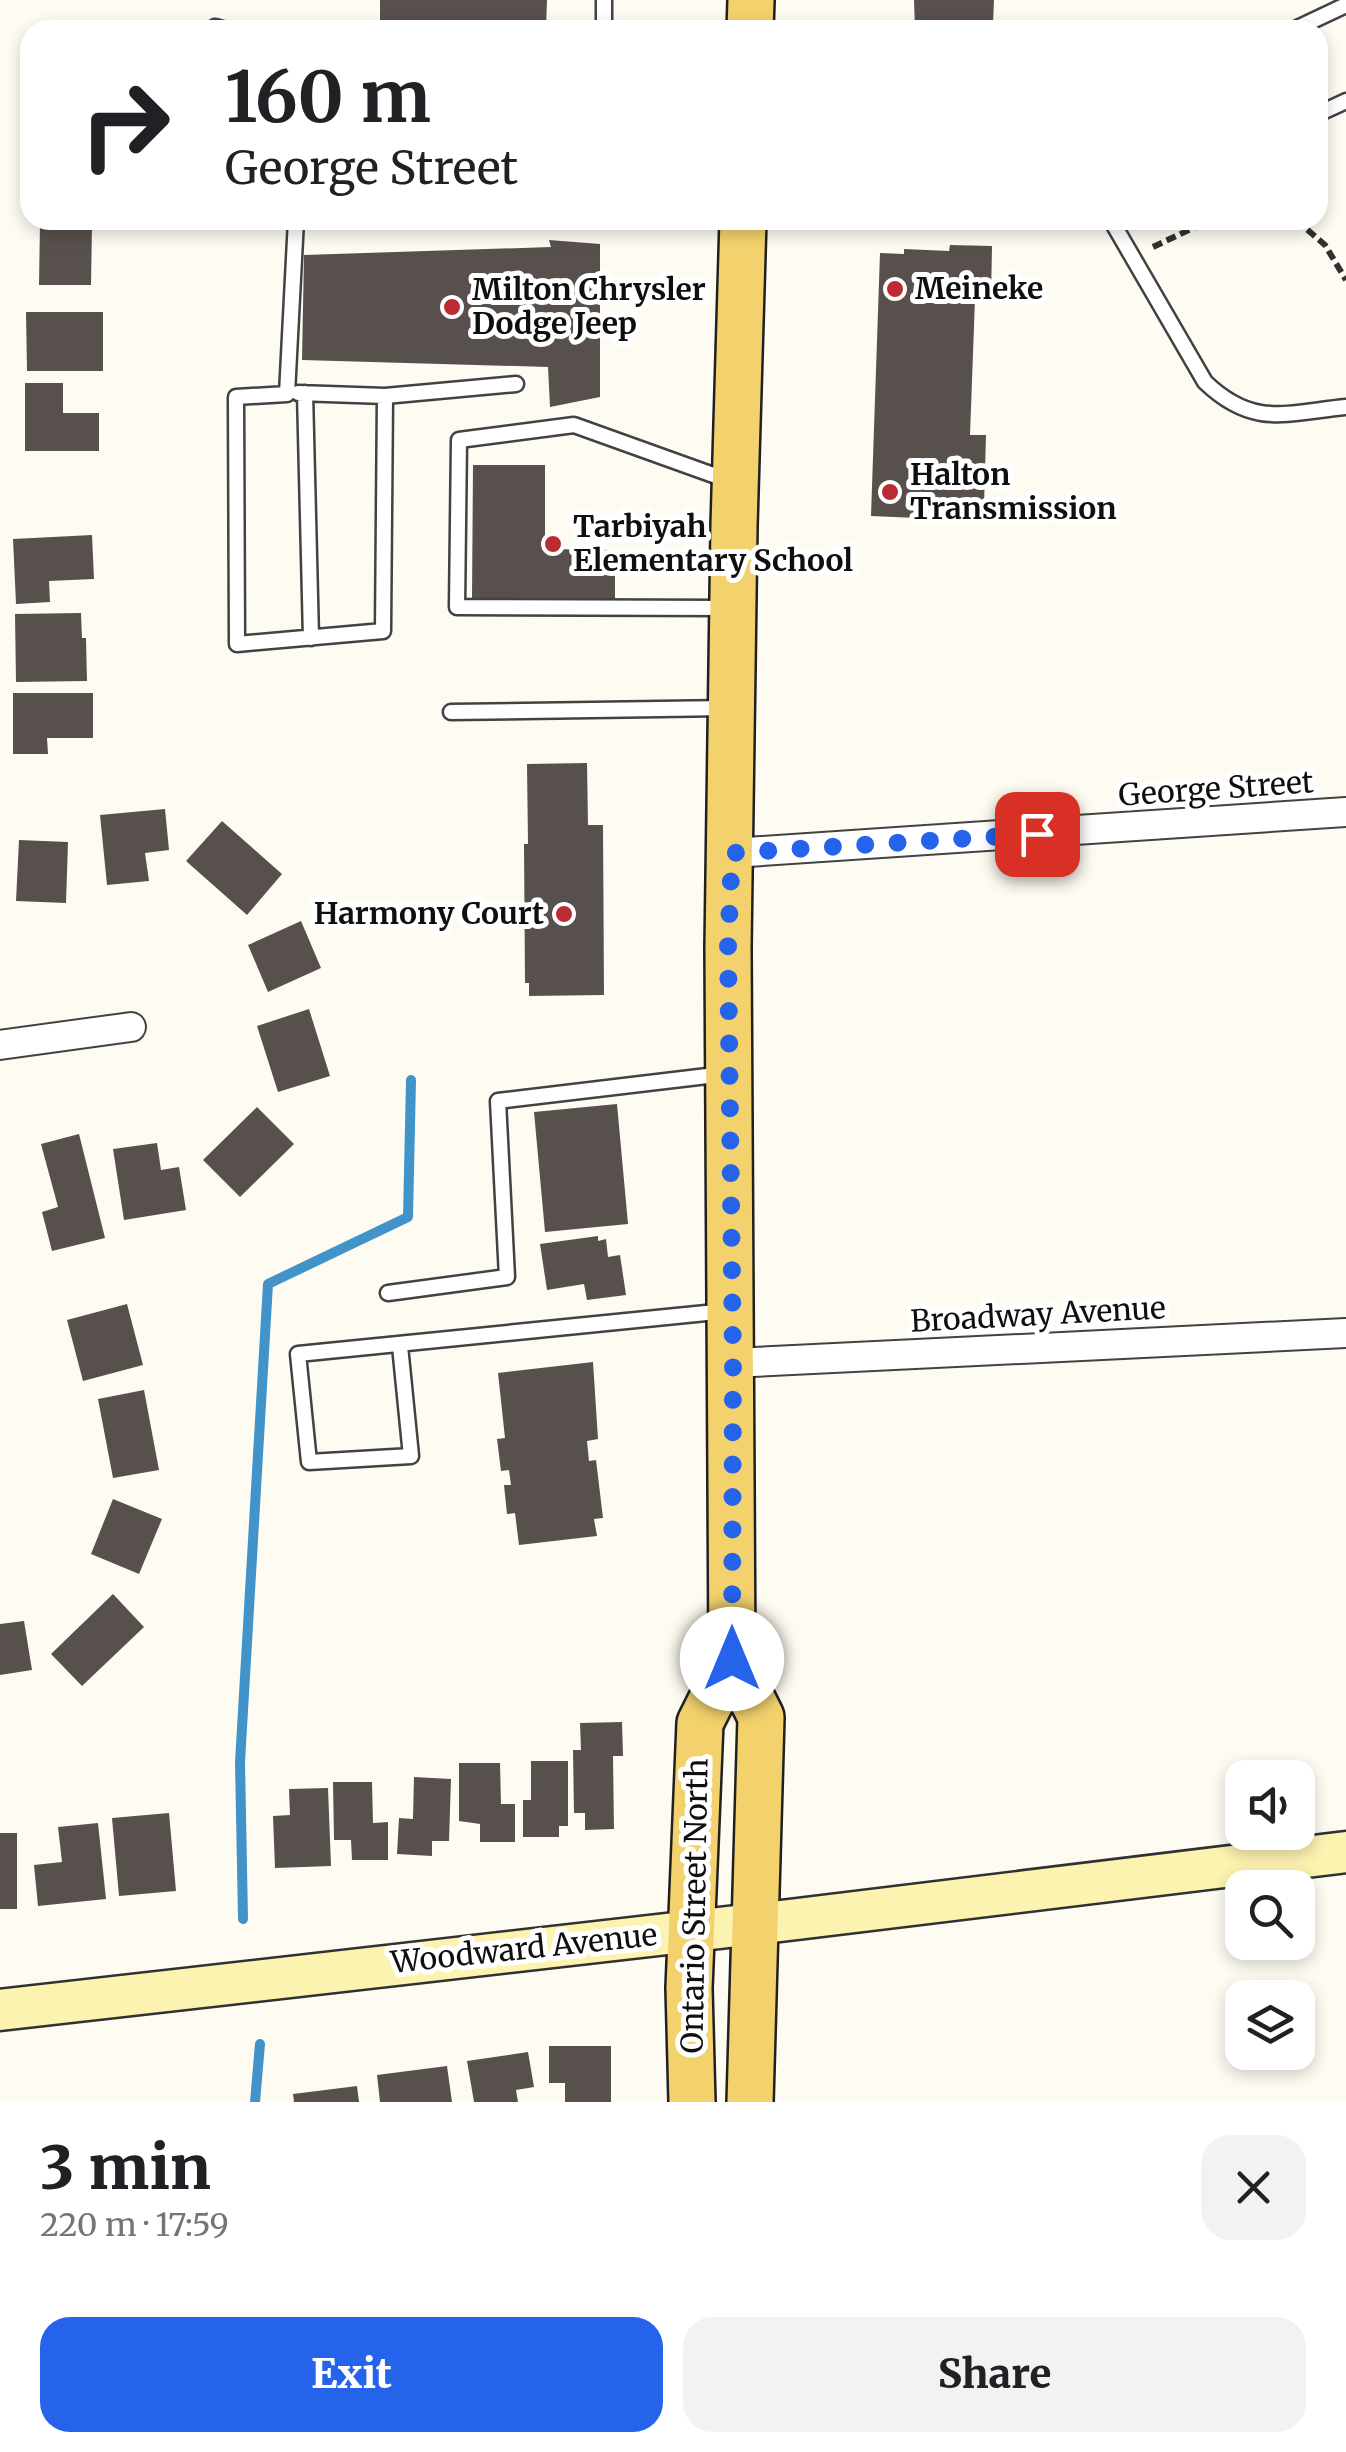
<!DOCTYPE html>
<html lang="en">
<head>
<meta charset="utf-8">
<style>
	:root { --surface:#fff; --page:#f2f2f2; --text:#202124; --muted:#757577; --accent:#2563eb }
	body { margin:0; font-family:Merriweather,serif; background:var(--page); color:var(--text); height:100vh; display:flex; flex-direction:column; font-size:38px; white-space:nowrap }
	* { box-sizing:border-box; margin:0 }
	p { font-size:32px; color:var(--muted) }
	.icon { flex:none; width:55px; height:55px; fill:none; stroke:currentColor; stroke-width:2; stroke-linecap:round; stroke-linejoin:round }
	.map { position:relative; height:2102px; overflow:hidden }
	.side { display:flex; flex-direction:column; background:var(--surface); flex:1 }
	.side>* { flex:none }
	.guide { position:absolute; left:20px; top:20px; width:1308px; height:210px; border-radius:30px; box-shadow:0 5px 15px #0003; background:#fff; color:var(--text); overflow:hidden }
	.fabs { position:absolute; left:1225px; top:1760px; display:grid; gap:20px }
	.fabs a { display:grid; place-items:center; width:90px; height:90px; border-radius:20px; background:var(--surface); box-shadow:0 5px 15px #0003; font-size:50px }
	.pin { position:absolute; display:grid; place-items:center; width:85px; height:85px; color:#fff; margin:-42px; border-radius:20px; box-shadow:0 5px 15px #0006 }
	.me { position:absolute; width:110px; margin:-55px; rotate:0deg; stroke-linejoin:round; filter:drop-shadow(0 0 8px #0008) }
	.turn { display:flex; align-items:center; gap:35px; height:210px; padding:0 40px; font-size:45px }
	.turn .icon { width:130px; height:130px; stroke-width:2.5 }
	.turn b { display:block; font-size:70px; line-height:85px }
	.round { display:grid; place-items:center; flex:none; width:105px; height:105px; border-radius:30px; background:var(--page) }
	.headline { display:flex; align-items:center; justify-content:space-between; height:170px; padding:0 40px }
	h1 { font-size:60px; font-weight:800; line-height:75px }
	.button { display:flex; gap:20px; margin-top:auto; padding:20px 40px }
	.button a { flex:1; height:115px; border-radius:30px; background:var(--accent); color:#fff; font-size:40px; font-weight:800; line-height:115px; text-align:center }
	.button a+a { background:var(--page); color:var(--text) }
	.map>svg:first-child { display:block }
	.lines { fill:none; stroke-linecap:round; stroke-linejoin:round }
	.stream { stroke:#4293c9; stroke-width:10 }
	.building { fill:#58504c }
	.lane-casing { stroke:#424242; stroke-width:19 }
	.street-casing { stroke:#424242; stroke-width:32 }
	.secondary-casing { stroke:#313131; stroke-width:45 }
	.primary-casing { stroke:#202020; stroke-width:50 }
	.path { stroke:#313131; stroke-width:6; stroke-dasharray:10 5; stroke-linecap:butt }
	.lane { stroke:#fff; stroke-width:14 }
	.street { stroke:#fff; stroke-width:28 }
	.secondary { stroke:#fcf3b0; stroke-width:40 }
	.primary { stroke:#f3d26d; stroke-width:45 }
	.route { stroke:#2563eb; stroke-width:18; stroke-dasharray:0 32.4 }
	.poi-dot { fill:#bb2b33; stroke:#fff; stroke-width:4 }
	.labels { text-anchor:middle; stroke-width:10; stroke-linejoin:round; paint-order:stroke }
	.poi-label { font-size:30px; font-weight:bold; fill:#0f0f0f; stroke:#fff; text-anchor:start }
	.street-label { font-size:30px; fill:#0f0f0f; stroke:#fff }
</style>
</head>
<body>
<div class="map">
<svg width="1346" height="2102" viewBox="0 0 1346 2102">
	<rect width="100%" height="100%" fill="#fefcf2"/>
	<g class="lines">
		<path class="stream" d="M243,1919L240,1762L268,1284L408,1217L411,1080
			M255,2102L260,2044"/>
	</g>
	<path class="building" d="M380,0H547L546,30H380Z
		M914,0H994L993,24L939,22L937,28L915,30Z
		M40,223L92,224L91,285H39Z
		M549,240L600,244V397L550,407L548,367L302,360L304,255L551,247Z
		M950,245L992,246L991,300L975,299L970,435H986L984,506H962V512L918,510L917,518L871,516L880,253L904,254V249L949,251Z
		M26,312H103V371H27Z
		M25,383H63V413H99V451H25Z
		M473,465H545V549L615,550V600L472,599Z
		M92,535L94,579L49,581L50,602L16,604L13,539Z
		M81,613L82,638H86L87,681L16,682L15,614Z
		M13,693H93V738H47L48,754H13Z
		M587,763L588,825H603L604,995L529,996V983H525L524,844H528L527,764Z
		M165,809L169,850L145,853L149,881L107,885L100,815Z
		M222,821L282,874L247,915L186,861Z
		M19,840L68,842L66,903L16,901Z
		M301,921L321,968L268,992L248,945Z
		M309,1009L330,1076L278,1092L257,1026Z
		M617,1104L628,1224L545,1232L534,1112Z
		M257,1107L294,1144L240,1197L203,1160Z
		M79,1134L105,1238L52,1251L42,1212L58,1207L41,1144Z
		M157,1143L161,1170L179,1167L186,1210L124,1220L113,1149Z
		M598,1236V1241L606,1239L608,1257L620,1255L626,1295L587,1300L584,1284L547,1290L540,1244Z
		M127,1304L143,1365L83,1381L67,1320Z
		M593,1362L598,1439L587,1441L589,1461L596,1460L603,1518L594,1519L597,1536L519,1545L515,1513L507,1514L504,1485H511L509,1470L501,1471L497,1439L505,1438L498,1373Z
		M144,1390L159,1470L113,1478L98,1399Z
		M113,1499L162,1519L139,1574L91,1554Z
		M113,1594L144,1627L82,1686L51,1654Z
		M24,1621L32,1670L0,1675V1624Z
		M622,1722L623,1756H613L614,1829L585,1830V1813H574L573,1750H581L580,1723Z
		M531,1761H568V1826H559V1837H523V1800H531Z
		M459,1763H500L501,1804H515V1842H480V1824L459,1821Z
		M414,1777L451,1779L449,1841H432V1856L397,1854L399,1818L413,1819Z
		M333,1782H372L373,1823L388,1822V1860H352L351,1840H334Z
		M328,1788L331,1866L275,1868L273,1816L290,1815L289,1789Z
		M169,1813L176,1891L119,1896L112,1818Z
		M98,1823L106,1899L38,1906L34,1865L62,1862L58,1827Z
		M0,1833H17V1909H0Z
		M549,2046H611V2102H565V2083H549Z
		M528,2052L534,2087L516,2090L518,2102H474L467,2061Z
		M447,2066L452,2102H380L377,2075Z
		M357,2086L359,2102H294L293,2094Z"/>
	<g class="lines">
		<g class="lane-casing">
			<path id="lane" d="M215,27L226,30
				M604,30V0
				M1293,30L1346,5
				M1318,114L1346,101
				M296,220L287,394L236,397L237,644L383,631L385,396
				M1111,220L1205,382C1253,428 1286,413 1346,407
				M298,393L385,396L516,384
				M305,393L311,638
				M727,608L457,607L459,440L574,425L730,481
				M451,712L727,708
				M388,1293L507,1277L498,1101L724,1074
				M400,1346L411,1456L309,1462L298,1354L726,1311"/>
		</g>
		<g class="street-casing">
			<path id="street" d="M732,853L1346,812
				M0,1045L131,1027
				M733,1363L1346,1333"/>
		</g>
		<g class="secondary-casing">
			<path id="secondary" d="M0,2010L789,1920L1346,1852"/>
		</g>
		<g class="primary-casing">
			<path id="primary" d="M750,30L751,0
				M732,1659L761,1717L750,2102
				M692,2102L689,1988L700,1723L732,1659L728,947L734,526L743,220"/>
		</g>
		<path class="path" d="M1296,220L1325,245L1346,280
			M1153,247L1210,220"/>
		<use href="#lane" class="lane"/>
		<use href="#street" class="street"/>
		<use href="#secondary" class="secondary"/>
		<use href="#primary" class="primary"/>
	</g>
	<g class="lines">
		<path class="route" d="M732,1659L733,1362L728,947L732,853L1037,834"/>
	</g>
	<g class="poi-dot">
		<circle cx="895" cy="289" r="10"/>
		<circle cx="452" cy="307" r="10"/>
		<circle cx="890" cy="492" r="10"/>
		<circle cx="553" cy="544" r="10"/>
		<circle cx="564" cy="914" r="10"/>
	</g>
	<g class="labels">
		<g class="poi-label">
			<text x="915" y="299">Meineke</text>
			<text x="472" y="300">Milton Chrysler<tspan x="472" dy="34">Dodge Jeep</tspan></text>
			<text x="910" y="485">Halton<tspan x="910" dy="34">Transmission</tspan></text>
			<text x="573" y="537">Tarbiyah<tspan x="573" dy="34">Elementary School</tspan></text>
			<text x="544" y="924" text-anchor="end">Harmony Court</text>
		</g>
		<g class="street-label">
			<text transform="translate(1216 789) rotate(-4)" y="10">George Street</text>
			<text transform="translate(1038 1315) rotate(-3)" y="10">Broadway Avenue</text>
			<text transform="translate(695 1906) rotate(-89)" y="10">Ontario Street North</text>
			<text transform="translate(524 1949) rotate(-6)" y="10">Woodward Avenue</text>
		</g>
	</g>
</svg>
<div class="fabs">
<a><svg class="icon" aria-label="sound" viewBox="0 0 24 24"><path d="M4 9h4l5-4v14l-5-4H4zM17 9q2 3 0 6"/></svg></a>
<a><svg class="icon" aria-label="search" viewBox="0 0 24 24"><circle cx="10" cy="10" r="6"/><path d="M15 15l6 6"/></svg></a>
<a><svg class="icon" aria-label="layers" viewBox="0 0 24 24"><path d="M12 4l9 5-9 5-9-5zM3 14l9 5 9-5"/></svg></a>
</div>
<div class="pin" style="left:1037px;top:834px;background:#d93025"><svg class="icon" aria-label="arrive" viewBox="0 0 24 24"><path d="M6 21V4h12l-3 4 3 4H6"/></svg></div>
<svg class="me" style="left:732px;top:1659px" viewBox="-20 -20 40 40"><circle r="19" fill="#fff"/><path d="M0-13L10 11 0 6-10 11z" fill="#2563eb"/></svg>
<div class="guide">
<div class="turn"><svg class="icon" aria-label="right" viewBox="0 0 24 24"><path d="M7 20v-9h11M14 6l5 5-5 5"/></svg><div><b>160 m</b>George Street</div></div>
</div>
</div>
<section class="side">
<div class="headline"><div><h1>3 min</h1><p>220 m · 17:59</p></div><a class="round"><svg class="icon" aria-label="close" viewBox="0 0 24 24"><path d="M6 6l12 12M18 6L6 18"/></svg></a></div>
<div class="button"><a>Exit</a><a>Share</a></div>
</section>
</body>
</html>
